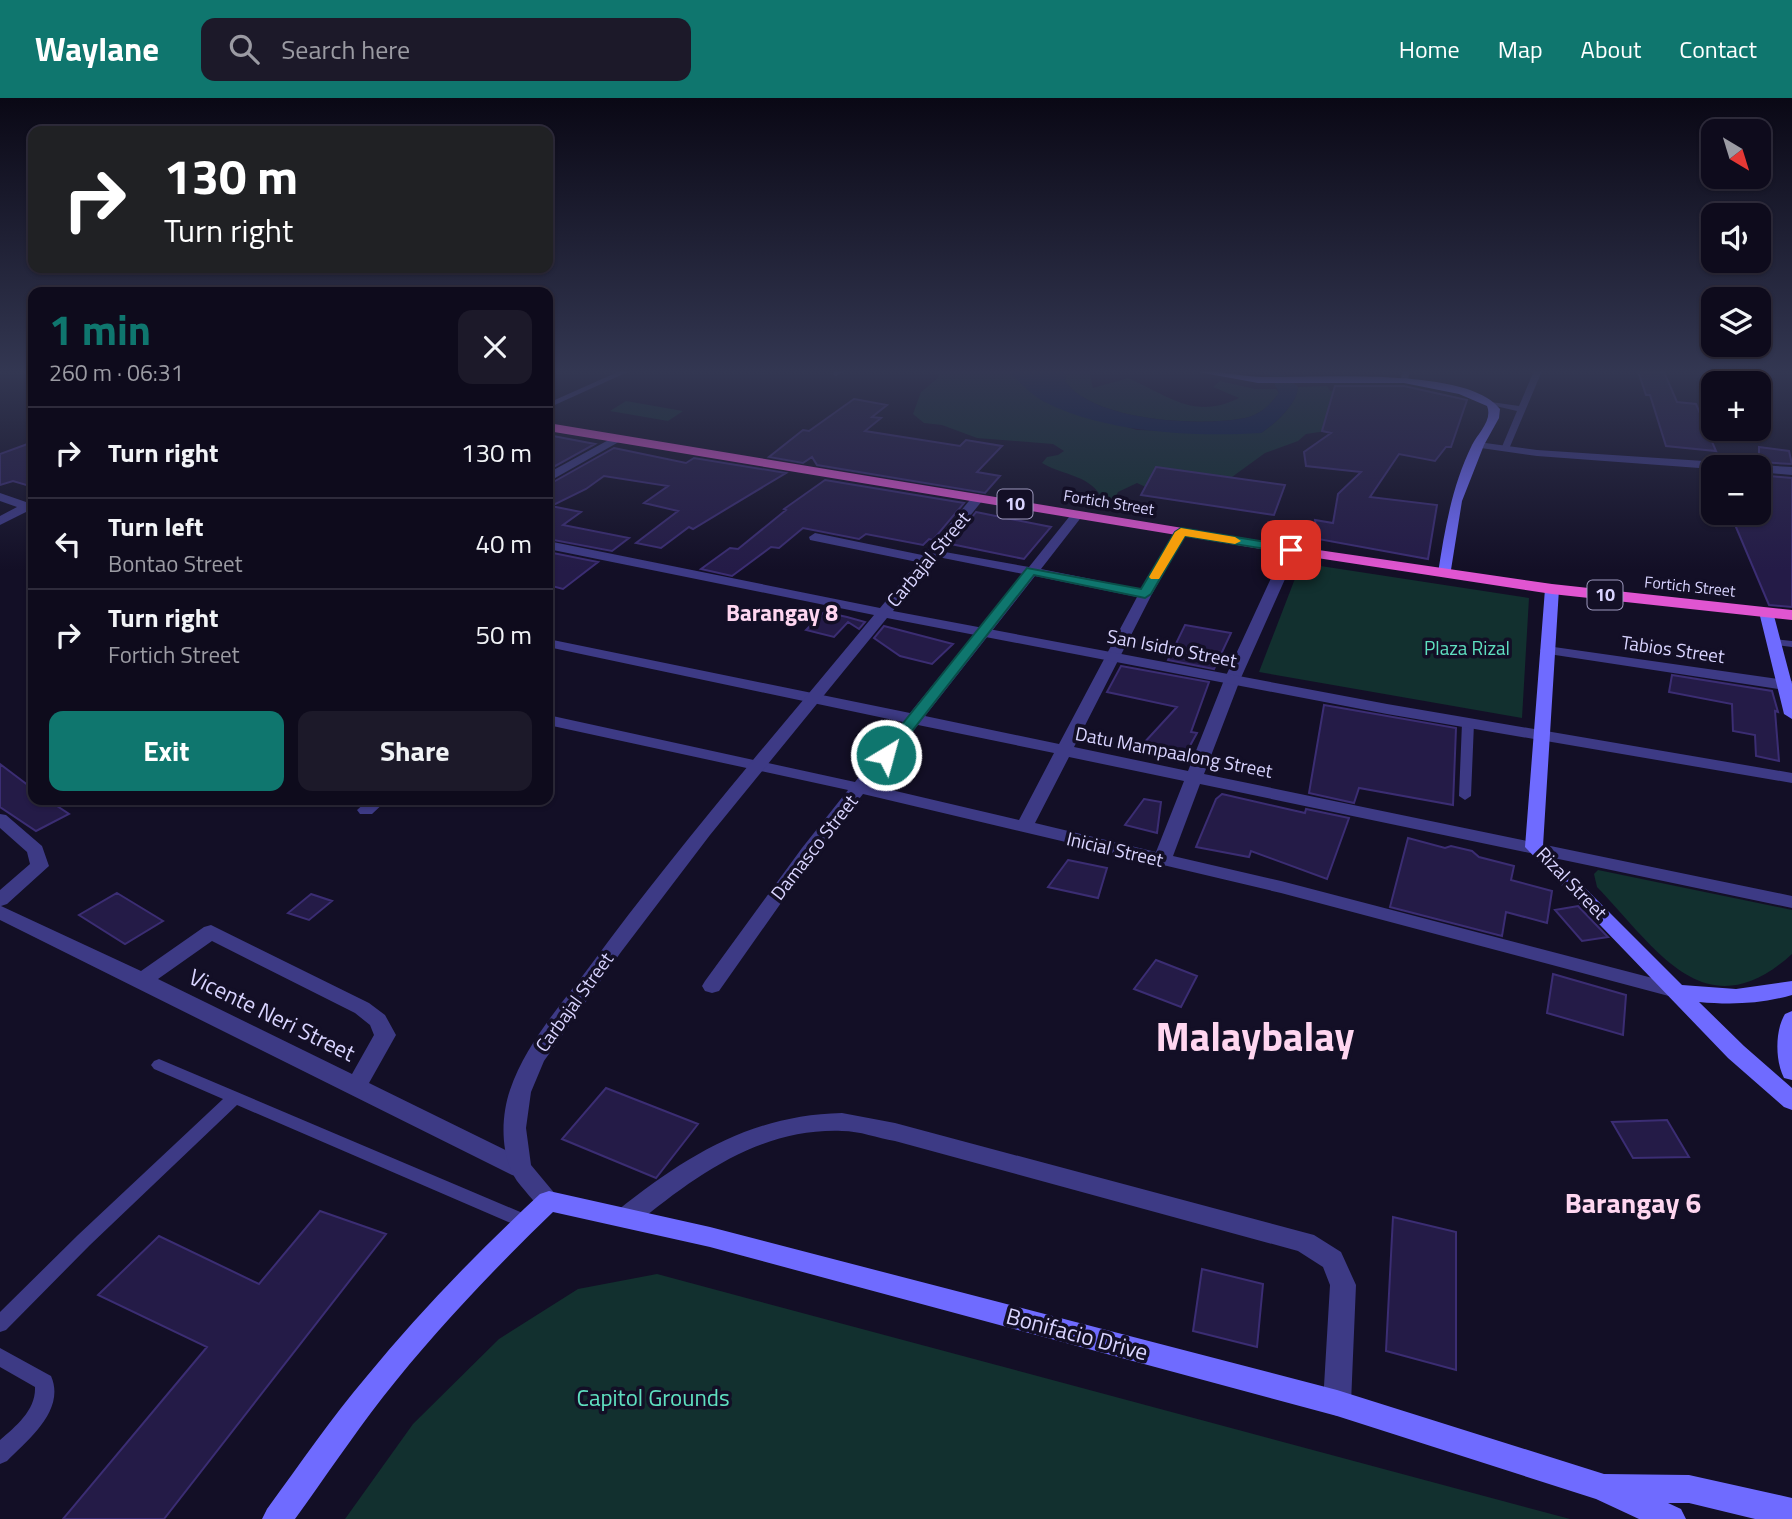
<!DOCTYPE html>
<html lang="en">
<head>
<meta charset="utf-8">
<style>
	:root { --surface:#0e0b1c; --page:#1c1929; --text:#f1f3f6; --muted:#9b9ba3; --line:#2e2b3b; --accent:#0f766e }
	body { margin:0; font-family:"Titillium Web",sans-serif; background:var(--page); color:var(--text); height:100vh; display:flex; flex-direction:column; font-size:26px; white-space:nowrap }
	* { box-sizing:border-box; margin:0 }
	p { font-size:23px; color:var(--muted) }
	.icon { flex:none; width:38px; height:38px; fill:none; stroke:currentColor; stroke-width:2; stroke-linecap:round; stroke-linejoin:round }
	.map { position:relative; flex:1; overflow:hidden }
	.details { position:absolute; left:28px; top:189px; width:525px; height:518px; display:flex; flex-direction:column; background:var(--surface); border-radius:14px; box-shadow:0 2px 5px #0004,0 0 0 2px var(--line) }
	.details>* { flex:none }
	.hud { position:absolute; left:28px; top:28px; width:525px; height:147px; border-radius:14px; box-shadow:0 2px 5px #0004,0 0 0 2px var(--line); background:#202124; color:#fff; overflow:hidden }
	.needle { width:46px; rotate:142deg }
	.controls { position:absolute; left:1701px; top:21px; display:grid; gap:14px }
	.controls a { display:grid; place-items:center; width:70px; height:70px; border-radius:14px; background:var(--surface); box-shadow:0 2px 5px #0004,0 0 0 2px var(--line); font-size:35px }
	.pin { position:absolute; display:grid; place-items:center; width:60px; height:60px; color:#fff; margin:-30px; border-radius:14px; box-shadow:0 4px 10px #0006 }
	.me { position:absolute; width:77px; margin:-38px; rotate:37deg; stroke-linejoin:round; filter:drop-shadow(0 0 5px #0008) }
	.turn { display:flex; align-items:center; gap:24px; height:147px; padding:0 21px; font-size:32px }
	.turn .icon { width:91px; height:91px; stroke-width:2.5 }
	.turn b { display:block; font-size:49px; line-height:60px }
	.round { display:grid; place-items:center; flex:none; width:74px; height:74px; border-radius:14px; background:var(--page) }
	.summary { display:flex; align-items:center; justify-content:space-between; height:119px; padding:0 21px }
	h1 { font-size:42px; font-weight:700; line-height:52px; color:var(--accent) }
	.cta { display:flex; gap:14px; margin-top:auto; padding:14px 21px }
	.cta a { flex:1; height:80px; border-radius:14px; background:var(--accent); color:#fff; font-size:28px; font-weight:700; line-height:80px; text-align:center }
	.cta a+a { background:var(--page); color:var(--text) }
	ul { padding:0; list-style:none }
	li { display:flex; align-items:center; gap:21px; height:91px; padding:0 21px; border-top:2px solid var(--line) }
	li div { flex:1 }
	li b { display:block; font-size:26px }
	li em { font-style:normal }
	header { display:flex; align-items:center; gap:42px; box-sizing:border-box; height:98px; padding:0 35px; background:var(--accent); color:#fff }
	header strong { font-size:33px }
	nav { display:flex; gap:38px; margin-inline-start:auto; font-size:24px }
	.search { width:490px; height:63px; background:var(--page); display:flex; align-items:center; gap:18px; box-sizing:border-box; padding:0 24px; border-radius:14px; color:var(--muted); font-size:26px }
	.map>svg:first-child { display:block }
	.green { fill:#12302f }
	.water { fill:#0a1f44 }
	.building { fill:#241b47; stroke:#3b2d73; stroke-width:2 }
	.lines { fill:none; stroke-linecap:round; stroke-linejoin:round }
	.service { fill:#3d3a85; fill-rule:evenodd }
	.minor { fill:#3d3a85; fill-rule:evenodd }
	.tertiary { fill:#3d3a85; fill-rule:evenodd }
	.secondary { fill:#6f6bff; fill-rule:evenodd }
	.trunk { fill:#e055d1; fill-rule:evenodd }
	.route { fill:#0f766e; stroke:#0a4d48; stroke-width:2 }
	.slow { fill:#f59e0b }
	.labels { text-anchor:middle; stroke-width:7; stroke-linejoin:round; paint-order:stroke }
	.far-street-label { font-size:16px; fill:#d9d4ff; stroke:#130f26 }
	.shield { fill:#130f26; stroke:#9e99be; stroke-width:2 }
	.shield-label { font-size:18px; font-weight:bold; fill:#d9d4ff }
	.street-label { font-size:19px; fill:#d9d4ff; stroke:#130f26 }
	.park-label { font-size:19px; fill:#5fe0c0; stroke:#130f26 }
	.quarter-label { font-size:23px; font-weight:bold; fill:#ffd6f0; stroke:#130f26 }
	.near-street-label { font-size:23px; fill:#d9d4ff; stroke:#130f26 }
	.near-park-label { font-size:23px; fill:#5fe0c0; stroke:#130f26 }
	.near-quarter-label { font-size:28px; font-weight:bold; fill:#ffd6f0; stroke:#130f26 }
	.near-town-label { font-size:40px; font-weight:bold; fill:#ffd6f0; stroke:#130f26 }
</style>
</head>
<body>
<header>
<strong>Waylane</strong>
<div class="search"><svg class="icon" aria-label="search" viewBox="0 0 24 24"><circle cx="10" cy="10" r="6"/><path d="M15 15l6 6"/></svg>Search here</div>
<nav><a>Home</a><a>Map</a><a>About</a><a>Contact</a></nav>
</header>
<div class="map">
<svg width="1792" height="1421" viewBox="0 0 1792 1421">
	<rect width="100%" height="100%" fill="#130f26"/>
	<path class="green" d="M935,273H1008L1043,303L1137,332L1261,335C1275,326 1297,306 1298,289L1327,288L1330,293L1340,294L1326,333L1306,336L1298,343L1265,355L1232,379L1220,384L1150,391L1137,385L1118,394L1114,402L1101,398C1087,376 1064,378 1042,365L1047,359L1058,357L1064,353L1053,346L977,340L942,327L924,325L913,316L921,294L939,279Z
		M1067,273H1089L1093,290L1128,280C1171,299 1194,322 1239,300L1213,289L1220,283L1255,291H1276L1279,295C1270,307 1260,317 1245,320C1200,329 1092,323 1065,283Z
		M626,303L683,313L668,323L610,313Z
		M1301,465L1529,500L1522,620L1259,574Z
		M1598,772L1792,812V856C1705,935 1656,850 1597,789L1594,776Z
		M657,1176L1570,1421H345L413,1326L499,1241L578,1191Z"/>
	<path class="water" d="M1008,273H1067L1065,283C1092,323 1200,329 1245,320C1260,317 1270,307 1279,295L1269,275L1260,273C1279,273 1285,276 1298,289C1297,306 1275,326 1261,335C1195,339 1105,335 1045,304C1031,297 1019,283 1008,273Z"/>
	<path class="building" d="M1638,273L1664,274L1677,304L1696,306L1716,353L1666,348L1650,297H1646Z
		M1335,288H1404L1467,302L1451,349H1446L1435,363L1399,356L1370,399L1437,407L1428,461L1318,441L1315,422L1333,425L1338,396L1361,374L1306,368L1304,354L1331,335L1322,333Z
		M854,301L887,307L872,319L881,320L865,333L960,348L966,342L1002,348L977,374L1000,378L985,395L817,367L812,359L803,365L769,359L803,332L809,333Z
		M548,337L595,346L548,372Z
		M33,344V389L13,383L0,387V356Z
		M1759,349L1789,353L1792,366L1759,364Z
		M614,350L686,365L694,360L786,375L693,431L689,429L661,450L636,445L678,413L644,405L668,388L604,378L586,391L551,408L581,414L563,427L629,440L612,453L548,441V387Z
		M1156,369L1285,387L1274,417L1141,397Z
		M1759,377L1792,380V509L1769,507L1730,415H1759Z
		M825,382L964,405L933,442L929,441L923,447L866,436L859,441L803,430L779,450L771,449L732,478L701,471L730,450L738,451L786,412L784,411Z
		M976,414L1051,429L1024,461L951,446Z
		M548,454L598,464L563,491L548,487Z
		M824,514L847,519L865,524L859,531L848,524L834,539L806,532Z
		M1185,527L1231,535L1214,571L1168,562Z
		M884,528L953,546L932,566L900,558L874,540Z
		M1121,568L1209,584L1191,634L1197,635L1186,655L1143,646L1177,609L1107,594Z
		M1672,577L1772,593L1778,614L1775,613L1779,663L1756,658L1755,637L1733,633L1732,606L1669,594Z
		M1324,607L1456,630L1453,707L1359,690L1354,705L1309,695Z
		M0,666L33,691V702H48L69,716L36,733L0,709Z
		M1222,696L1305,715L1306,711L1349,720L1327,781L1251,753L1249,759L1196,749L1216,701Z
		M1144,701L1161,704L1157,735L1125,727Z
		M1408,740L1445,750L1451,748L1472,753L1479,759L1514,768L1511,782L1552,793L1547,825L1506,814L1502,838L1390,809Z
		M1068,762L1107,770L1098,800L1048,789Z
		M117,795L163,823L125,846L79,817Z
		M311,796L332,803L309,822L288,815Z
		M1578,808L1605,836L1608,839L1582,843L1555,812Z
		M1156,862L1197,878L1181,909L1134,891Z
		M1553,876L1626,897L1623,937L1547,915Z
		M606,990L698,1026L656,1080L562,1041Z
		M1667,1022L1689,1059L1633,1060L1612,1024Z
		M320,1113L386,1136L164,1421H63L207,1249L98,1197L159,1138L259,1186Z
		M1393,1119L1456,1134V1272L1386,1253Z
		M1202,1171L1263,1186L1257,1249L1193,1233Z"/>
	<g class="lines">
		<path class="service" d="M620,273H630L548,310V305Z
			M836,273H844L836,278L832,276Z
			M1403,273H1410L1408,282L1404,284L1400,282Z
			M1534,273H1542L1509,351L1502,353L1501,351L1517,313L1487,306L1491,304L1519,308Z
			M1773,541L1792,543V549L1769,546L1768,544Z
			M1468,622L1474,625L1471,698L1465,702L1459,698L1462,625Z
			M159,961L532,1119L535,1124L532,1129L526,1131L520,1129L237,1007L90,1147L6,1232L0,1234V1214L78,1137L223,1001L154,971L151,967L154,963Z
			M0,1250L51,1278C66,1312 28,1342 7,1363L0,1366V1342C16,1328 36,1312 35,1289L0,1269Z"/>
		<path class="minor" d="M614,339L624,341L548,384V375Z
			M1478,344L1537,352L1734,365L1740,369L1713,371L1537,358L1474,349V345Z
			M1759,367L1792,369V377L1759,374V369H1754Z
			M0,395L26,404L33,401V414L28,413L0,427V418L17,409L0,403Z
			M1077,413L1083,417L1041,471L1141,491L1176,431H1186L1187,434L1152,496L1074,649L1188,673L1224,582L1284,452L1291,448L1298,452L1240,582L1204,676L1792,798V810L1200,686L1173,758L1281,783L1687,889L1690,894L1687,899L1680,901L1281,795L863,696L814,758L719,893L712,895L705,893L702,888L705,883L802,750L848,692L548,627V617L855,684L903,624L548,549V541L910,615L1023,476L928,457V451L1029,469L1073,414ZM1035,478L1137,499L1059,646L925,618ZM918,627L1054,655L1019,722L870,687ZM1069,659L1184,683L1156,754L1035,725Z
			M815,435L927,458L934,462L927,466L810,442L809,439Z
			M1547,548L1792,583V593L1542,555L1540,552Z
			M368,702H387L372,716H360L357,712Z
			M0,716L6,717L42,748L49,768L7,806L1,808L141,873L204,829L211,827L369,905L385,917L396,937L369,985L528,1063L532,1070L528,1077L520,1079L512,1077L0,822V792L30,766L27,754L0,730ZM212,843L355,915L370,927L374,937L352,976L158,881Z
			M842,1015L895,1025L1314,1137L1341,1154L1356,1187L1351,1305L1347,1314L1337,1318L1327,1314L1323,1305L1330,1187L1323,1169L1298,1153L895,1043C877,1040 860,1033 842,1033C760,1030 695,1078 635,1127L626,1130L617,1127L614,1120L617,1113C686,1058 751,1017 842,1015Z"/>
		<path class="tertiary" d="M978,396L984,400L982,403L893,513L1387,606L1792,675V685L1387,616L887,520L710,737L621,854L544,963L531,994L526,1030L531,1067L561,1103L558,1110C540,1116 532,1100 521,1088C500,1064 500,1021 510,992C526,945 561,907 590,868C679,747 778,633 874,517L548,451V443L880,510L974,397Z"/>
		<path class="secondary" d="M1193,273C1216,272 1239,278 1262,279C1314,280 1468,268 1500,311L1499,320L1484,347L1462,403L1450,478L1445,479L1438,475C1445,430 1452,388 1472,347C1478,335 1493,322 1487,308L1459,296L1404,285H1258Z
			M1552,487L1559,491L1543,748L1682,887L1736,891L1792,883V897C1761,906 1731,907 1699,904L1744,948L1792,990V1012L1784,1009L1728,960L1525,749L1545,491Z
			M1766,510L1773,514L1792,586V621L1784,616L1759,514Z
			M1792,913V982L1784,980C1775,963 1775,932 1785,916Z
			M549,1093L710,1129L1337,1292L1604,1376L1689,1377L1792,1400V1421H1755L1689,1405H1668L1681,1411L1686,1421H1639L1596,1401L1337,1318L710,1149L553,1114C493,1172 435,1233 383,1299C352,1339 324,1381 295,1421H262L267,1411C300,1366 331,1320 367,1278C420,1213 479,1153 540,1096Z"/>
		<path class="trunk" d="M548,325L1291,448L1552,486L1792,512V522L1552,496L1291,456L548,333Z"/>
	</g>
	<linearGradient id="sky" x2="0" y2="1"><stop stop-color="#0a0815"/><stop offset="0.58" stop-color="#333752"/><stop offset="1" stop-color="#333752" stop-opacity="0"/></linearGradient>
	<rect width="1792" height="472" fill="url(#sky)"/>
	<path class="route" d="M1181,430L1291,448L1297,452L1291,455L1185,438L1151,496L1145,500L1034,477L891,660H880L878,657L880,654L1027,470L1141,491L1175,434Z"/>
	<path class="slow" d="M1181,430L1235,439L1241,443L1235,446L1185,438L1159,481H1151L1149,479L1175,434Z"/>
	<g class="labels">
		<g class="far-street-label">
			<text transform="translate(1109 404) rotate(9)" y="6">Fortich Street</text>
			<text transform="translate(1690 488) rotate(6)" y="6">Fortich Street</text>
		</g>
		<g class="shield">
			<rect x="997.5" y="391.5" width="35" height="29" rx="5"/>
			<rect x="1587.5" y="482.5" width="35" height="29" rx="5"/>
		</g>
		<g class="shield-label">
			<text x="1015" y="412">10</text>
			<text x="1605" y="503">10</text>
		</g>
		<g class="street-label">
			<text transform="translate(928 461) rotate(-50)" y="7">Carbajal Street</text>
			<text transform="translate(1172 550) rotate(11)" y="7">San Isidro Street</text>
			<text transform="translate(1673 551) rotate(8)" y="7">Tabios Street</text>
			<text transform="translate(1174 654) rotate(11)" y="7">Datu Mampaalong Street</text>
			<text transform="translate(814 749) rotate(-52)" y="7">Damasco Street</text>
			<text transform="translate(1115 751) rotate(13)" y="7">Inicial Street</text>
			<text transform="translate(1572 785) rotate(46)" y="7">Rizal Street</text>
			<text transform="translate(574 904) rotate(-54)" y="7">Carbajal Street</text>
		</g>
		<g class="park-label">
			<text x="1467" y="557">Plaza Rizal</text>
		</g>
		<g class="quarter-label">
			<text x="782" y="523">Barangay 8</text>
		</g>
		<g class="near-street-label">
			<text transform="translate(272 917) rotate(26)" y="8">Vicente Neri Street</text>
			<text transform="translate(1077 1236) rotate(15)" y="8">Bonifacio Drive</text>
		</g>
		<g class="near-park-label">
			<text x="653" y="1308">Capitol Grounds</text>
		</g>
		<g class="near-quarter-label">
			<text x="1633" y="1115">Barangay 6</text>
		</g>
		<g class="near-town-label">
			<text x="1255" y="953">Malaybalay</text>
		</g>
	</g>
</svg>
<div class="controls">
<a><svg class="needle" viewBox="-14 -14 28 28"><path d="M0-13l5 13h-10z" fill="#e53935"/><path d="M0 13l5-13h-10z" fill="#9b9ba3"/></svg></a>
<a><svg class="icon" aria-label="sound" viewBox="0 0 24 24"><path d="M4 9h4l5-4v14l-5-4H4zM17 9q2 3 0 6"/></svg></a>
<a><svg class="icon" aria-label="layers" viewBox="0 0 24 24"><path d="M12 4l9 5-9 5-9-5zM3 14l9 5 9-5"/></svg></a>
<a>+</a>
<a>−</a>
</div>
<div class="pin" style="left:1291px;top:452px;background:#d93025"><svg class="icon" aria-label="arrive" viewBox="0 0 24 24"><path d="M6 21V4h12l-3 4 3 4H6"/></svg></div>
<svg class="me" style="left:886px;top:657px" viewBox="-20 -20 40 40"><circle r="17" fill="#0f766e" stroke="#fff" stroke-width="3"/><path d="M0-11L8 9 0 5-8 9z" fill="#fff"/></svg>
<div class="hud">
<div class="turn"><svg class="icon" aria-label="right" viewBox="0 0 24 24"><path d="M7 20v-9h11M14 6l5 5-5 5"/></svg><div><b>130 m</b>Turn right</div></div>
</div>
<section class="details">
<div class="summary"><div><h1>1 min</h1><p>260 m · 06:31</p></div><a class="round"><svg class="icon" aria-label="close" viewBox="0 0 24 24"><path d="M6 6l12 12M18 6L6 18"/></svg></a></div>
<ul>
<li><svg class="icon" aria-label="right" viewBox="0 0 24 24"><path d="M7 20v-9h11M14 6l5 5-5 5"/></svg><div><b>Turn right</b></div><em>130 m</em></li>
<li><svg class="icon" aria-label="left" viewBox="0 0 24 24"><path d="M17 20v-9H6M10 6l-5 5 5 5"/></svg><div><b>Turn left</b><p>Bontao Street</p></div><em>40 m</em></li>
<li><svg class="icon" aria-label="right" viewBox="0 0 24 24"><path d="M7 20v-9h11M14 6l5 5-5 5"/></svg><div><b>Turn right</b><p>Fortich Street</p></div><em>50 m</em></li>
</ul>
<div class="cta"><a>Exit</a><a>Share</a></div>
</section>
</div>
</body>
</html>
